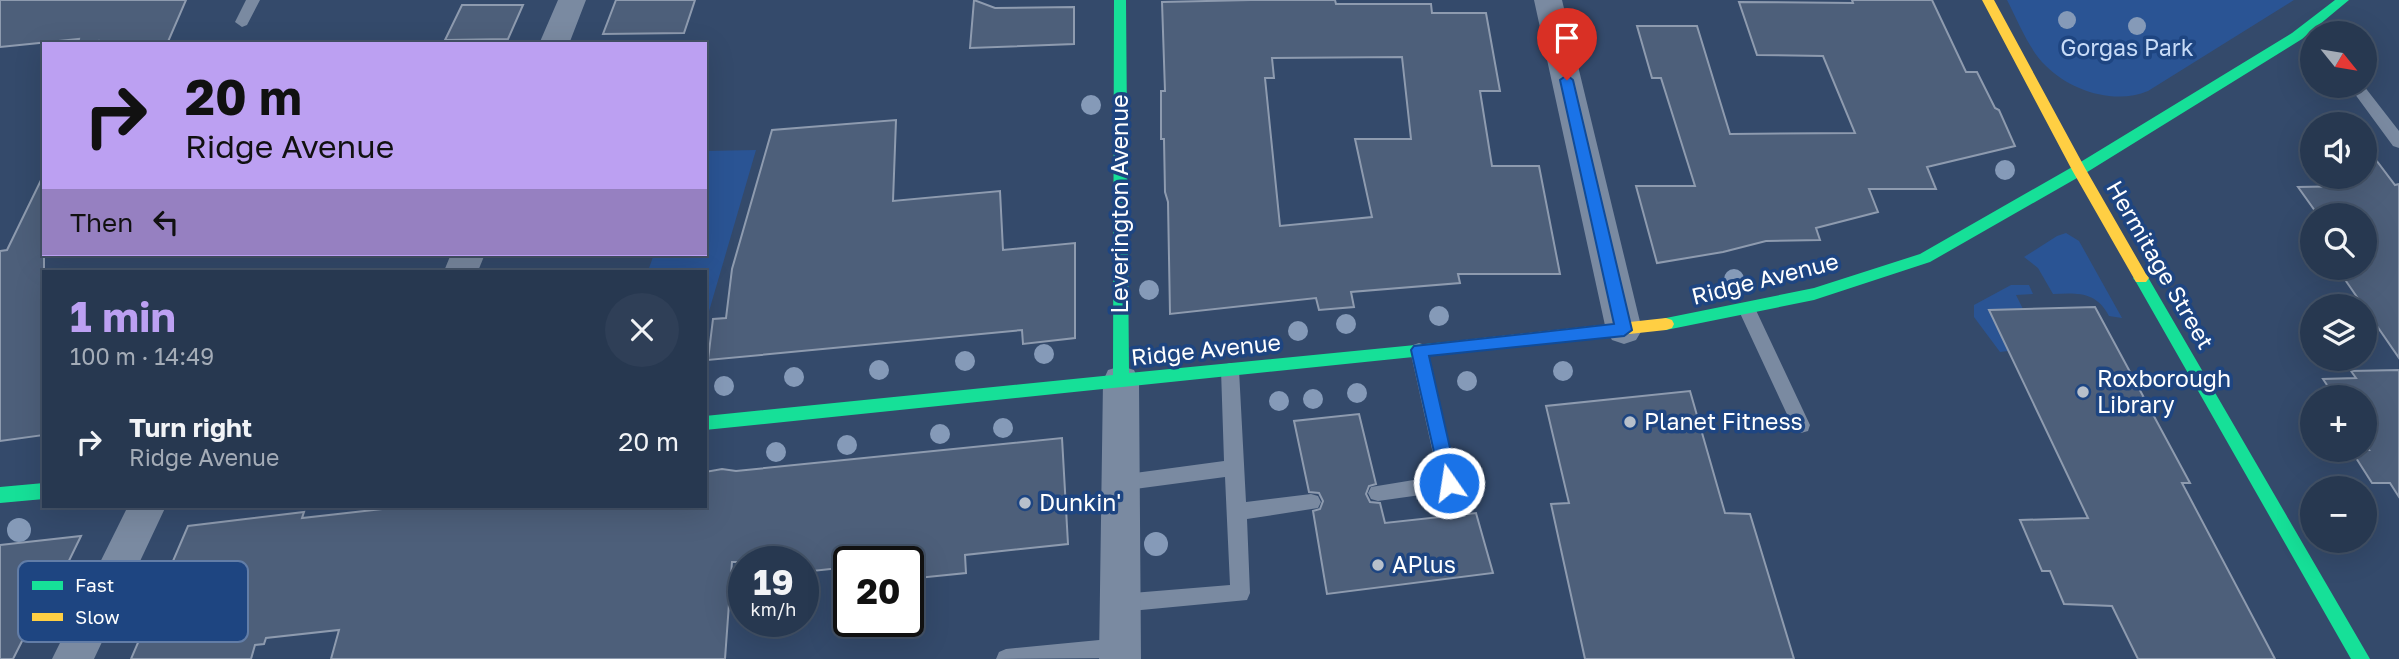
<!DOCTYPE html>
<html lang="en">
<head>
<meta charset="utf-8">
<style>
	:root { --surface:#273850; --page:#2f3f57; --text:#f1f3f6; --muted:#a4acb7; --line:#435267; --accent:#bca0f2 }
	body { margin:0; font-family:"Golos Text",sans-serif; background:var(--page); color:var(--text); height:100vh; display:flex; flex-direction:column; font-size:26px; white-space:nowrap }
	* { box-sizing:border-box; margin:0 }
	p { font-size:23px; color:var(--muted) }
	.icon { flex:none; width:38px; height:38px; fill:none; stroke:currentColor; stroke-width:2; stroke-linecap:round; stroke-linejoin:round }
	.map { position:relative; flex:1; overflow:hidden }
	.details { position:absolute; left:42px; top:270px; width:665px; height:238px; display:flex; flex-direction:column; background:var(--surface); border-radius:0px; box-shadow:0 7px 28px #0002,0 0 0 2px var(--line) }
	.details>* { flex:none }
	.banner { position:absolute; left:42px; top:42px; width:665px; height:214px; border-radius:0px; box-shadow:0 7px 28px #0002,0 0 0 2px var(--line); background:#bca0f2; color:#111; overflow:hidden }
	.needle { width:46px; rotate:120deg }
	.fabs { position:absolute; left:2300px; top:21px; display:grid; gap:14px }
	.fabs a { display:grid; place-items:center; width:77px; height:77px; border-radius:50%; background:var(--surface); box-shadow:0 7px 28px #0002,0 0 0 2px var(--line); font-size:35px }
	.speed { position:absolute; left:728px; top:546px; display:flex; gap:14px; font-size:35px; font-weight:700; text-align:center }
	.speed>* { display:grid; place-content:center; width:91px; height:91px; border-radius:50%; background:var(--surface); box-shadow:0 7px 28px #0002,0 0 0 2px var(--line); line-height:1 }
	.speed small { font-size:18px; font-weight:400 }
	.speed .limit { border:4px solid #111; border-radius:10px; background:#fff; color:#111 }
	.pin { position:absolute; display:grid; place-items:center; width:60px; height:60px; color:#fff; margin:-72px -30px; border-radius:50% 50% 50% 0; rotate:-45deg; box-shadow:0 0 7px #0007 }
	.pin .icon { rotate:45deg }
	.me { position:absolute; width:77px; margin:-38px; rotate:347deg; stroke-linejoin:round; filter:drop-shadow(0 0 5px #0008) }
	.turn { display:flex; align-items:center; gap:24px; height:147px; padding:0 28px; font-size:32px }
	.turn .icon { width:91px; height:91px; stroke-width:2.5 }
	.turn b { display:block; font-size:49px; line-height:60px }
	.then { display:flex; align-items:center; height:66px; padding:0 28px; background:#0003; gap:14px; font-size:26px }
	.round { display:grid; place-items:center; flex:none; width:74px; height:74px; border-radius:37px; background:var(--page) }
	.headline { display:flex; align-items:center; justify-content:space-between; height:119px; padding:0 28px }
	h1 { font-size:42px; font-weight:700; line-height:52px; color:var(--accent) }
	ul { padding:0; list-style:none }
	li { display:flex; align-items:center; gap:21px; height:105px; padding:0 28px }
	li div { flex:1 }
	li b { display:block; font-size:26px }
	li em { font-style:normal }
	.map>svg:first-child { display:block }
	.green { fill:#2a5494 }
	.building { fill:#4d5f7a; stroke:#8e9baf; stroke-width:2; fill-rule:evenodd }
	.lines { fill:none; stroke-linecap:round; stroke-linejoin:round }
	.lane { fill:#7a8aa1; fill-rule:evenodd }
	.street { fill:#7a8aa1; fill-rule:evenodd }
	.fast { fill:#16e098; fill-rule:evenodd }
	.slow { fill:#ffcf43; fill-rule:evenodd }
	.tree { fill:#859ab8 }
	.route { fill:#1a73e8; stroke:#114b97; stroke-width:2 }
	.poi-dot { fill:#b8c0cb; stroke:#1e4581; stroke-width:2.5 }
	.labels { text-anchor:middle; stroke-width:7; stroke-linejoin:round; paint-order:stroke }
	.park-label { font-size:23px; fill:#c7dbf7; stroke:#1e4581 }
	.street-label { font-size:23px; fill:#fff; stroke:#1e4581 }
	.poi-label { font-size:23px; fill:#fff; stroke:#1e4581; text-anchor:start }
	.key { fill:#1e4581; stroke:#627da7; stroke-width:2 }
	.key-label { font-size:19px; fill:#fff }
</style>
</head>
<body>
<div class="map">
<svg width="2399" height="659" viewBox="0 0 2399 659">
	<rect width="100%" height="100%" fill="#344a6b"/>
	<path class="green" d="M2007,0H2294L2148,91C2115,105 2071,91 2046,66C2029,50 2018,21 2007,0Z
		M756,150L705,325V271H648L654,254H705V151Z
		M2066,233L2079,241L2122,318L2109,316C2096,291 2077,293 2053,294L2038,268L2024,257L2057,236Z
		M2011,285H2029L2033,294L2016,295L2023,309L1989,310L2008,351L2000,352L1974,317V305Z"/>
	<path class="building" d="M0,0H186L167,44H94L97,41L78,43L79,39L0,47Z
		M616,0H695L684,33L603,34Z
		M974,0L995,8L1074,7V44L970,48Z
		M1251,0H1335L1336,4H1431L1432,13H1486L1500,91H1480L1492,166H1539L1560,274H1458L1460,283L1351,292L1354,307L1319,310L1316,298L1170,314L1168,202L1165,192L1164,139H1161V91H1165L1162,2ZM1402,57L1411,139H1355L1372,217L1280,226L1265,78H1274L1272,58Z
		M1852,0H1932L1966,72H1977L1995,108L1999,110L2015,146L1927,167L1936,189H1869L1878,212L1816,228L1820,240L1766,241L1723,252L1657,263L1636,186H1695L1661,78H1652L1637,26H1697L1730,134L1855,133L1823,56L1757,55L1739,2L1853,3Z
		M462,5H523L508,39L445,40Z
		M896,120L893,201L1000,191L1003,250L1075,243V338L1023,344L1022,330L708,360L713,319L726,318L732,269L772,130Z
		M2364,144L2395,185L2399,184V358L2337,268H2364V215H2318L2298,187L2354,186L2348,177H2364Z
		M44,174V435L0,441V251L7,250Z
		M2095,307L2190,483H2182L2275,659H2138L2112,606L2064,604L2050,571H2042L2020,520L2088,518L1989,310Z
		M2399,370V497L2390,483H2372L2351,450H2369L2364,443V397H2335L2323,379L2356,378L2351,371Z
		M1690,391L1725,513L1750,514L1794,659H1585L1551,504L1569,503L1546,406Z
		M1359,414L1376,484L1369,486L1366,494L1370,502L1380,503L1385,523L1476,513L1493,573L1327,594L1313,511L1320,509L1323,501L1319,493L1309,492L1294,421Z
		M1062,438L1068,544L965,555L966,573L908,579V562H849V567L803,572V562H732L725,659H331L339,630L266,638L264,644L255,645L251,659H131L188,526L304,512L302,518L409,506H705V472L722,469L736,471Z
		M81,536L62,575L55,576L13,659H0V545Z"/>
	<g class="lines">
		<path class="lane" d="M246,0H260L247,25L242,27L235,22Z
			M2349,86H2364L2399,131V148L2393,146Z
			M1748,304L1754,306L1810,425L1808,431L1801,433L1794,431L1792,425L1739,311L1742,306Z
			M1419,343L1425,345L1428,350L1458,483L1456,489L1449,491L1378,501L1371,499L1368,493L1371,487L1438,476L1410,350L1413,345Z
			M1230,363L1236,365L1239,370L1246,502L1311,494L1318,496L1321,502L1318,508L1247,519L1250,593L1247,600L1120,612L1113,610L1110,603L1113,596L1120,594L1230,585L1225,477L1120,491L1113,489L1111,483L1113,477L1120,475L1224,461L1221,370L1224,365Z
			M1120,638L1127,641L1130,648L1127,655L1120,658L996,659L999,652L1006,649Z"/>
		<path class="street" d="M558,0H586L569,44H539Z
			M1534,0H1562L1642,330L1636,340L1624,344L1612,340L1606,330Z
			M451,254H485L478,271H444Z
			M1121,366L1134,370L1139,381L1141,659H1099L1103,381L1108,370Z
			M128,506H166L94,659H52Z"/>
		<path class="fast" d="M1114,0H1126L1129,373L1456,341L1462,342L1464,347L1462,352L705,430V416L1113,375Z
			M2335,0H2349L2302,39L2084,174L1930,262L1814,300L1666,330L1660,328L1658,324L1660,320L1666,318L1814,288L1920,254L2074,166L2292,33Z
			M2141,272L2146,274L2370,659H2351L2136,282L2133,278Z
			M44,483V499L0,503V487Z"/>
		<path class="slow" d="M1982,0H1994L2085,168L2146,274L2149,278L2146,282H2136L2072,170Z
			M1666,318L1672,320L1674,324L1672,328L1666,330L1456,353L1450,352L1448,347L1450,342L1456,341Z"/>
	</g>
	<g class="tree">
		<circle cx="2067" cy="20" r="9"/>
		<circle cx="2137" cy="26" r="9"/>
		<circle cx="1091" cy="105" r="10"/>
		<circle cx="2005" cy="170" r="10"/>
		<circle cx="1734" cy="279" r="10"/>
		<circle cx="1149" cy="290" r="10"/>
		<circle cx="1439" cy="316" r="10"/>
		<circle cx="1346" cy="324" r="10"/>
		<circle cx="1298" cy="331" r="10"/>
		<circle cx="1044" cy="354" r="10"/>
		<circle cx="965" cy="361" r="10"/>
		<circle cx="879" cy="370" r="10"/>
		<circle cx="1563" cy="371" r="10"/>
		<circle cx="794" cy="377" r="10"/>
		<circle cx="1467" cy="381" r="10"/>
		<circle cx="724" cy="386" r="10"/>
		<circle cx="1357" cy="393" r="10"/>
		<circle cx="1313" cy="399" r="10"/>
		<circle cx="1279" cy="401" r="10"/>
		<circle cx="1003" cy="428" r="10"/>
		<circle cx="940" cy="434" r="10"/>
		<circle cx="847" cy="445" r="10"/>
		<circle cx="776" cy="452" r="10"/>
		<circle cx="19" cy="530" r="12"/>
		<circle cx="1156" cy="544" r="12"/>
	</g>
	<path class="route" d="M1567,75L1573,80L1632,330L1624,336L1429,356L1458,483L1455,488L1449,491L1443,488L1441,483L1411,350L1414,346L1614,324L1560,80Z"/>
	<g class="poi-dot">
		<circle cx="2083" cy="392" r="7"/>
		<circle cx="1630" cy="422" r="7"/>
		<circle cx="1025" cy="503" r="7"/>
		<circle cx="1378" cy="565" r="7"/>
	</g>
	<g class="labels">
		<g class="park-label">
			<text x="2127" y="56">Gorgas Park</text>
		</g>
		<g class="street-label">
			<text transform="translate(1120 204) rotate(-90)" y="8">Leverington Avenue</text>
			<text transform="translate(2160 265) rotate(60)" y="8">Hermitage Street</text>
			<text transform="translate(1765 279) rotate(-14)" y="8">Ridge Avenue</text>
			<text transform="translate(1206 350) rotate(-6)" y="8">Ridge Avenue</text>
		</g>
		<g class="poi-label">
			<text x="2097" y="387">Roxborough<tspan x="2097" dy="26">Library</tspan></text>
			<text x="1644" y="430">Planet Fitness</text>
			<text x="1039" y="511">Dunkin'</text>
			<text x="1392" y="573">APlus</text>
		</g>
	</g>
	<rect x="18" y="561" width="230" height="81" rx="10" class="key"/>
	<rect x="32" y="581" width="31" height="9" fill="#16e098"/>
	<rect x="32" y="613" width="31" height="8" fill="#ffcf43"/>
	<g class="key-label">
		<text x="75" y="592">Fast</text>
		<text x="75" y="624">Slow</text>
	</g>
</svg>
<div class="fabs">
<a><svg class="needle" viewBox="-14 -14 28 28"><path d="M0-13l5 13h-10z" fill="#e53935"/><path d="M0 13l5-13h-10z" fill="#a4acb7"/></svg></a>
<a><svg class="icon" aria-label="sound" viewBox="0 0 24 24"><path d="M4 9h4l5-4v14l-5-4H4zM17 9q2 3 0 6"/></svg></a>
<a><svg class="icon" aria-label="search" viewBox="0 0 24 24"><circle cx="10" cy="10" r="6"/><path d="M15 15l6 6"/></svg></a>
<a><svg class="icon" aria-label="layers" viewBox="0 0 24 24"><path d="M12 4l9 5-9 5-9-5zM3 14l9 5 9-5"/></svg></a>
<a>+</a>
<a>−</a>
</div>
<div class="speed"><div>19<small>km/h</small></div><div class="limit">20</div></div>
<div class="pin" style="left:1567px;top:80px;background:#d93025"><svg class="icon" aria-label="arrive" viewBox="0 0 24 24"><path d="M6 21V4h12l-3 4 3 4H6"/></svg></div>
<svg class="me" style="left:1449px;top:483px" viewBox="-20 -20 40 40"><circle r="17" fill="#1a73e8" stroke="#fff" stroke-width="3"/><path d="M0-11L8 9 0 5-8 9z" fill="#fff"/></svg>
<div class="banner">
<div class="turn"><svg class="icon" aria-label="right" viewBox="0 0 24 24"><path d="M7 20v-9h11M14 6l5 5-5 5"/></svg><div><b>20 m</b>Ridge Avenue</div></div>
<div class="then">Then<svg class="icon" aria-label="left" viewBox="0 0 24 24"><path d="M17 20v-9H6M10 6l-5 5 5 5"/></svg></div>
</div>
<section class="details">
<div class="headline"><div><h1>1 min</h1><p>100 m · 14:49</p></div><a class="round"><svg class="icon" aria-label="close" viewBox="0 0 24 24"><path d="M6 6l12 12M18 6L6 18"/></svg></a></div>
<ul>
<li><svg class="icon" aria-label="right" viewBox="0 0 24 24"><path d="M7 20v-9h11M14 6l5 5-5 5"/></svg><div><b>Turn right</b><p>Ridge Avenue</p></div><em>20 m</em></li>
</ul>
</section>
</div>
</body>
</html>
